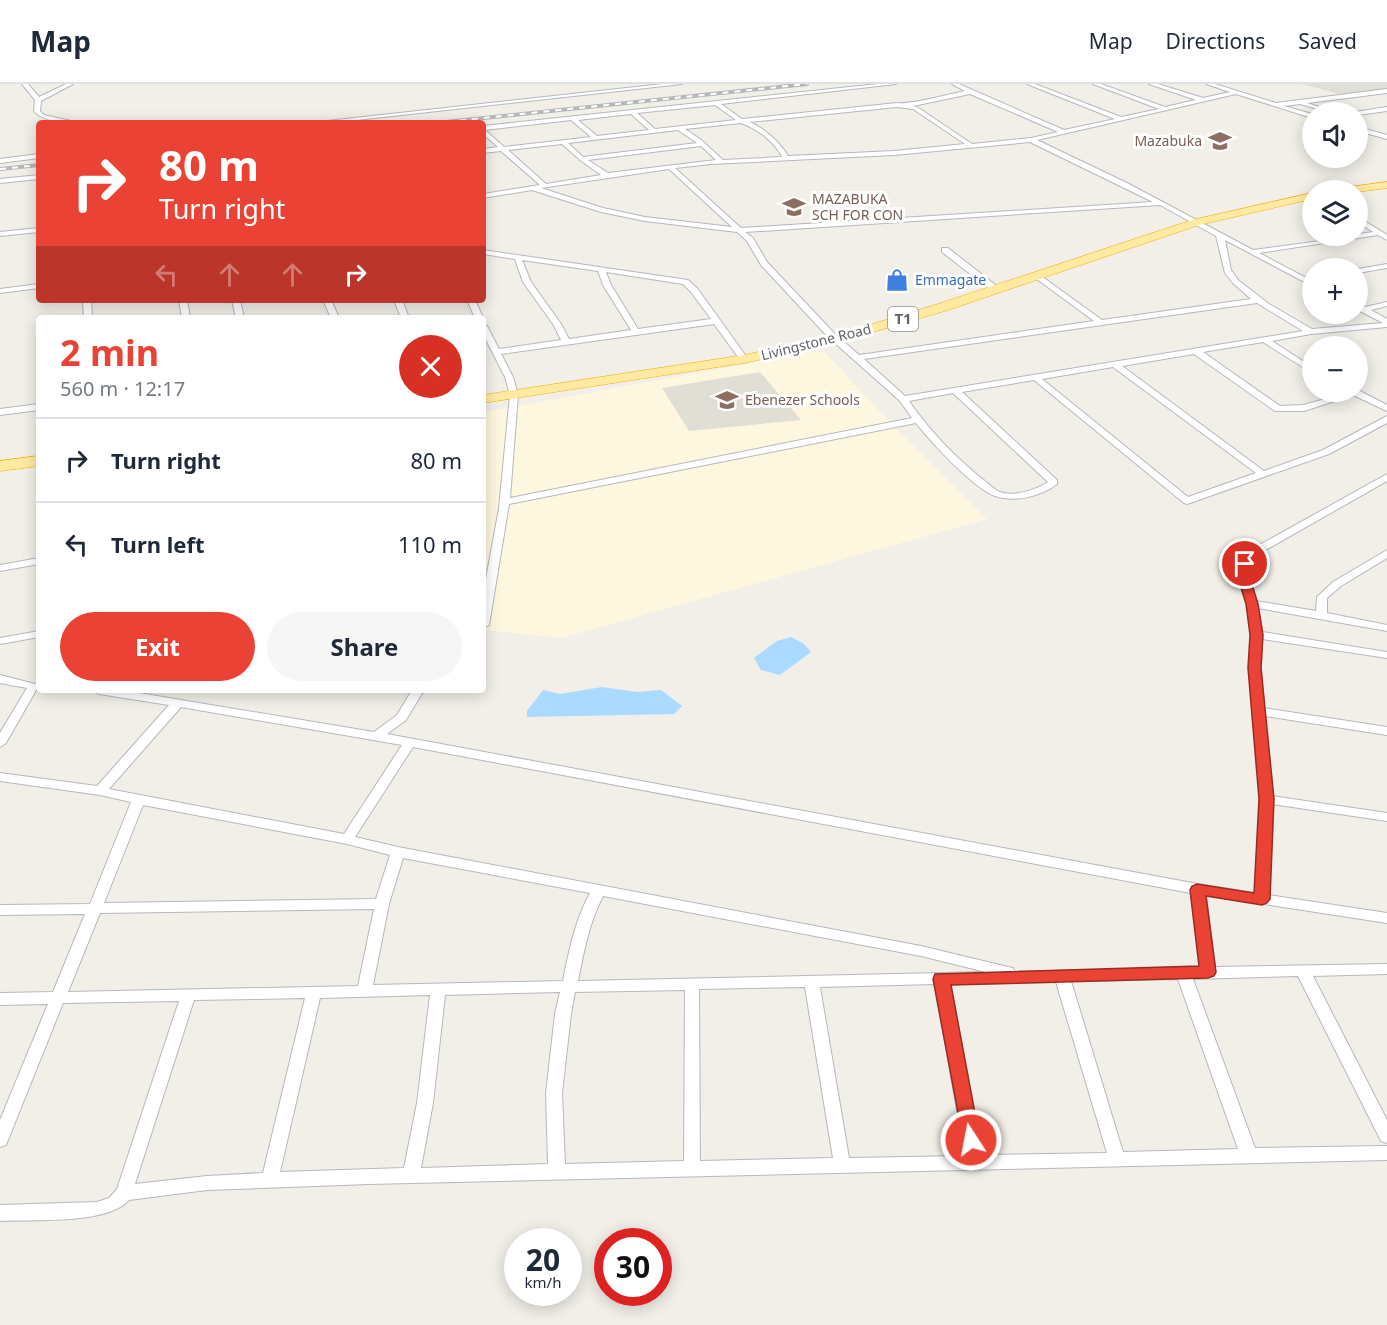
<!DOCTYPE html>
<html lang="en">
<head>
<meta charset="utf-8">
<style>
	:root { --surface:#fff; --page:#f6f6f7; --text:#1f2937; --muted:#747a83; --line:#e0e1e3; --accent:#ea4335 }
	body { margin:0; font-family:"Noto Sans",sans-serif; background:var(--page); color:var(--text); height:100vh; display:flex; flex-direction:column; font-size:22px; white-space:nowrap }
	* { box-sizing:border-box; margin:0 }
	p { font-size:20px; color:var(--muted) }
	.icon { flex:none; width:33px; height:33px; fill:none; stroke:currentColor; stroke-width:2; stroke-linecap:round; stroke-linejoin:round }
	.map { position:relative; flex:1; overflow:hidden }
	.sheet { position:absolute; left:36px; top:231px; width:450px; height:378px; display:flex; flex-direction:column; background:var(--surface); border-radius:6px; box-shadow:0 3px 15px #0003 }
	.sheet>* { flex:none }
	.banner { position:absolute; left:36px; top:36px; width:450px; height:183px; border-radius:6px; box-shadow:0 3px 15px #0003; background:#ea4335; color:#fff; overflow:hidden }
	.controls { position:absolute; left:1302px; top:18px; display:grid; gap:12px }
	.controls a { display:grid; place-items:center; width:66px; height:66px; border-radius:50%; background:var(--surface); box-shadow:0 3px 15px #0003; font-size:30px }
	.speed { position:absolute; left:504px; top:1144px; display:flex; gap:12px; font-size:30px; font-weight:700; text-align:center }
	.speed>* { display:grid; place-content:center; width:78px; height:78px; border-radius:50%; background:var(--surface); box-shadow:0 3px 15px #0003; line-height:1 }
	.speed small { font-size:15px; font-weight:400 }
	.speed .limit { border:9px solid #d22; background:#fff; color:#111 }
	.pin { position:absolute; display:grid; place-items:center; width:51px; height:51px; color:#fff; margin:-26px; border:3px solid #fff; border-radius:50%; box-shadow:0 2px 6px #0007 }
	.me { position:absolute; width:66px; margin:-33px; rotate:349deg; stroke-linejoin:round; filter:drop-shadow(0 0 4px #0008) }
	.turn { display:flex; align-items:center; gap:21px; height:126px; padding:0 24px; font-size:27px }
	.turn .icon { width:78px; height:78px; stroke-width:2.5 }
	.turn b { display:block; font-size:42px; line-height:51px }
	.lanes { display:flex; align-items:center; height:57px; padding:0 24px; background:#0003; justify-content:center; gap:30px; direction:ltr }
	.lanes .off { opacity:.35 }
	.round { display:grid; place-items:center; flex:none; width:63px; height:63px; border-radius:32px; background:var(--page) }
	.headline { display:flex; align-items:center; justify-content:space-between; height:102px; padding:0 24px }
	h1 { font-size:36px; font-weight:700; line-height:45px; color:var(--accent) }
	.cta { display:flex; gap:12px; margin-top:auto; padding:12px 24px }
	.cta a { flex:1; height:69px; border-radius:36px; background:var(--accent); color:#fff; font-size:24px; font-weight:700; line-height:69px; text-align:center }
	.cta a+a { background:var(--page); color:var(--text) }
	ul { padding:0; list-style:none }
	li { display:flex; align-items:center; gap:18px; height:84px; padding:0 24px; border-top:2px solid var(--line) }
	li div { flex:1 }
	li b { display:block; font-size:22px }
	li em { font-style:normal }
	header { display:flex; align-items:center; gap:36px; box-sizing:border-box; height:84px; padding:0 30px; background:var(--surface); border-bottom:2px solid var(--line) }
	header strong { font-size:28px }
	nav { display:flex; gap:33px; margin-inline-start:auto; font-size:21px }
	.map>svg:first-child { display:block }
	.commercial { fill:#fef7e0 }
	.education { fill:#e1ded6 }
	.water { fill:#aadaff }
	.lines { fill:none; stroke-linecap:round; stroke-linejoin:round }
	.minor-casing { stroke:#b5b8bc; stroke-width:2 }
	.trunk-casing { stroke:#f9ab00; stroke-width:1 }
	.minor { fill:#fff; fill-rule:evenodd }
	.trunk { fill:#feeaa1; fill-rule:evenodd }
	.rail-casing { stroke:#b6b7b8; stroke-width:4 }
	.rail { stroke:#fff; stroke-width:2; stroke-dasharray:6; stroke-linecap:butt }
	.route { fill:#ea4335; stroke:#982c22; stroke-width:1.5 }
	.labels { text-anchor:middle; stroke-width:6; stroke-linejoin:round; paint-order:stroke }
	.far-education-label { font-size:14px; fill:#785e54; stroke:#fff; text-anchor:start }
	.far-shop-label { font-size:14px; fill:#366cbe; stroke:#fff; text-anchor:start }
	.far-street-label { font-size:14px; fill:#5f6368; stroke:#fff }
	.shield { fill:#fff; stroke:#8f9295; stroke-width:1.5 }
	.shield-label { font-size:15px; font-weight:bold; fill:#5f6368 }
</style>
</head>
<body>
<header>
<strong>Map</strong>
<nav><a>Map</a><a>Directions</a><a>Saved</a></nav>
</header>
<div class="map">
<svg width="1387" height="1241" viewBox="0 0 1387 1241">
	<rect width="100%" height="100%" fill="#f1efe8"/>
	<path class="commercial" d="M823,266L880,328L987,435L561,554L483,546V339L485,328Z"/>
	<path class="education" d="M1302,0H1387V8L1350,13Z
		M760,288L801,336L689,347L662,304Z"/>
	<path class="water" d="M791,553L804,560L811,568L780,591L761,586L754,574L777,557Z
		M602,603L637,608L661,606L682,622L674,630L527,633V627L543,606L560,610Z"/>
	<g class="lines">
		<g class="minor-casing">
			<path id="minor" d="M22,0H28L39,13L66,0H73L41,17L40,27L44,31L80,39C65,39 44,38 34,27L35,16Z
				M663,0H682L329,39H309Z
				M878,0H896L721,20L742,35L897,19C910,21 950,10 965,7L952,0H959L1064,46L1115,35L1027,0H1035L1121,33L1159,25L1093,0H1101L1165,23L1196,16L1149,0H1158L1203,14L1230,8L1206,0H1215L1276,19L1387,5V9L1307,19L1335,28H1328L1300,20L1284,22L1312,30V34L1236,10L1037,56L1127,99L1253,166L1358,152V150L1373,148L1358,138V133L1387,151V156L1378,151L1259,169L1312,197V202L1225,156L1231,186L1238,196L1269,220L1312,245L1383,239L1358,226V221L1365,223L1387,218V222L1371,226L1387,235V243L1311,250L1272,257L1312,283V289L1263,258L1203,268L1280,322L1303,321L1358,306L1387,321V327L1353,311L1304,327H1275L1194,270L1122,282L1264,387L1323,366L1387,332V339L1329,370L1187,420L1184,419L1034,296L962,308L1057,396V400C1042,412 1014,419 995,412C974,405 930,357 916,339L509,420L489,541L483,544V511L499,424L510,311L505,293L483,250V240L487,242L499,265L561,256L553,240L523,198L515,175L483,170V166L688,196L697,204L748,275L741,277L714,240L501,270L513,293L518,311L510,414L912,334L900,317L827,252L761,181L747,157L737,148L645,137L601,128L532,106L483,114V110L540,101L501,67L483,69V65L498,63L483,50V42ZM970,10L1058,48L1031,54L972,60L917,23L913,22ZM715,21L736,36L655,45L637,29ZM897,23L913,25L965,60L894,67L788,72C781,59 763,43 749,38ZM631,30L649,46L597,52L578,36ZM571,36L591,53L504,63L485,46ZM741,39C756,44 775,58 782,73L723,76L700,55L685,45ZM678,46L697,59L583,73L568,59ZM1030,58L1153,118L741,144L675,84L711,80L894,71ZM562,60L580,76L601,91L546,100L508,66ZM701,62L716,76L608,89L588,76ZM669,85L732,143L645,133L603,124L541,104ZM1160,121L1216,152L1225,189L1233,199L1251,215L1102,236L1037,189H1034V193L1094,237L859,271L833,248L767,178L753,154L745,148ZM522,176L598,187L603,201L631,246L569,255L561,240L531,198ZM606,188L683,200L691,208L711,235L638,245L611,201ZM1257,219L1303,247L905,312L864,275ZM1113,283L1256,389L1188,413L1042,295ZM953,309L1048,398C1036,406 1014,413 1000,408C993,405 987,398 981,394C953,371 929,346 909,317Z
				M1387,23V27L1358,31L1355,28Z
				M1358,43L1387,51V55L1358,47Z
				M39,70V74L0,79V75Z
				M39,91V95L0,99V95Z
				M39,144V148L0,152V148Z
				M942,164H948L998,203V207H992L942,168Z
				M1387,180V184L1358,189V185Z
				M39,200V204L0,209V205Z
				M83,216H91L92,234H84Z
				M179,216H187L190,234H182Z
				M232,216H240L244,234H236Z
				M323,216H331L339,234H331Z
				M394,216H402L409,234H401Z
				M467,216H475L483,234H475Z
				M39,320V326L0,331V325Z
				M1387,390V397L1255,472C1248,487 1251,502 1256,517L1316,527L1317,513L1333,498L1387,466V474L1341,502L1327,514V529L1387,541V547L1258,524L1262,548L1387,568V574L1262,555L1261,584L1264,624L1387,643V651L1265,632L1272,712L1387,729V737L1272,720L1269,811L1387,829V839L1206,811L1215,883L1387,880V890L1313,892L1387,1036V1059L1381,1057L1298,892L1193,895L1255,1064L1387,1062V1076L369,1100L207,1106L129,1116C107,1141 33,1135 0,1137V1121L97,1118L109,1114L117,1105L179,917L63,919L8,1056L6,1061L0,1063V1036L48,920L0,921V909L53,908L85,830L0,831V821L90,820L131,718L100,711L0,697V689L97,702L169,621L99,610L93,606H121L374,648L397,631L412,606H424L406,636L387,650L1198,800L1255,809L1260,715L1249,584L1251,551L1247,520L1240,495L1241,483L1247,468ZM181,623L402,661L344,750L109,705ZM413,663L1191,809L1200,884L1015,888L1013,884L1008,883L921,862L398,763L355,753ZM143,721L347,760L390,771L376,815L104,819ZM403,774L590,809C575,837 569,866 563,897L373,901L389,820ZM603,812L921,872L986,888L578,897C584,867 589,839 603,812ZM374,825L358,902L68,908L100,829ZM1178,895L1238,1065L1123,1068L1071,897ZM1056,898L1107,1069L982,1071L949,900ZM935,900L965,1072L849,1074L820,903ZM805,903L833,1074L700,1077L699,905ZM685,906L684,1077L565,1080L562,1009L571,930L575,908ZM560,908L555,930L546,1009L548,1080L421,1084L433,1019L445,911ZM430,911L417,1019L404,1084L280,1088L320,914ZM305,914L263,1089L207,1092L135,1100L194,916Z
				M39,474V480L0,487V481Z
				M39,547V553L0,560V554Z
				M0,591L39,601L6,659L0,663V649L27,604L0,599Z"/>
		</g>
		<g class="trunk-casing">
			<path id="trunk" d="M1387,98V104L1358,108L1344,106L1349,103Z
				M1312,109V115L1199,141L948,226L836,259L744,279L483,319V311L744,271L833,252L938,220L1192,136Z
				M39,372V382L0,387V377Z"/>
		</g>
		<use href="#minor" class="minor"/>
		<use href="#trunk" class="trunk"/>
		<g class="rail-casing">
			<path id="rail" d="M436,39L807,0
				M0,85L39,81"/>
		</g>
		<use href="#rail" class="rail"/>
	</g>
	<path class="route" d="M1245,477L1251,480L1250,494L1258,520L1263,551L1261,584L1274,715L1270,815L1267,819L1262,821L1206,812L1216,888L1214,892L1208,894L951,901L980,1056L978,1061L971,1064L964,1061L933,895L935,890L1199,882L1190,806L1192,802L1197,800L1254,809L1259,715L1248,584L1250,551L1246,520L1238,494L1239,480Z"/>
	<defs>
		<g id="school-bare" transform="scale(1.8)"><path d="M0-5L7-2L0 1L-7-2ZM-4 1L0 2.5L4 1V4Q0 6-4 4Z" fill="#8d6e63" stroke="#fff" stroke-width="2.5" paint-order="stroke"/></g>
		<g id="shop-bare" transform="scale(1.8)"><path d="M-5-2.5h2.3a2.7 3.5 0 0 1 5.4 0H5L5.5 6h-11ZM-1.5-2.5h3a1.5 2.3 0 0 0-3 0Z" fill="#3f7fe0" stroke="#fff" stroke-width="2.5" paint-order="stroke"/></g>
	</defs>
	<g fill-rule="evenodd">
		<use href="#school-bare" x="1220" y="57"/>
		<use href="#school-bare" x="794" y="123"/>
		<use href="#shop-bare" x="897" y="196"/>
		<use href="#school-bare" x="727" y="316"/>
	</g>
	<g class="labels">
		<g class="far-education-label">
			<text x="1202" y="62" text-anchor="end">Mazabuka</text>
			<text x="812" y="120">MAZABUKA<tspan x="812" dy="16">SCH FOR CON</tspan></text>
			<text x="745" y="321">Ebenezer Schools</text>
		</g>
		<g class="far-shop-label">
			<text x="915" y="201">Emmagate</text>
		</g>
		<g class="far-street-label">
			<text transform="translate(816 258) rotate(-14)" y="5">Livingstone Road</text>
		</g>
		<rect class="shield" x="888" y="223" width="30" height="24" rx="4.5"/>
		<g class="shield-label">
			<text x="903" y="240">T1</text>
		</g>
	</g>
</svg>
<div class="controls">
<a><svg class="icon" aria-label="sound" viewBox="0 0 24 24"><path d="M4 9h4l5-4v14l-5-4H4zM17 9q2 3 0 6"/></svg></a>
<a><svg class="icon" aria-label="layers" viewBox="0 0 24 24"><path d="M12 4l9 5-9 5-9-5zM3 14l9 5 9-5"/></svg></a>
<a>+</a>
<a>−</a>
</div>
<div class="speed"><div>20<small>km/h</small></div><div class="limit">30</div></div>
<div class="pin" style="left:1245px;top:480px;background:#d93025"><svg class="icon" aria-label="arrive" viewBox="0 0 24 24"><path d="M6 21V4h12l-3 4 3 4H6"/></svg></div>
<svg class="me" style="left:971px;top:1056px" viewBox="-20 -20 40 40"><circle r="17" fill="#ea4335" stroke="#fff" stroke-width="3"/><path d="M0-11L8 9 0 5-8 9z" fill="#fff"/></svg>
<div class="banner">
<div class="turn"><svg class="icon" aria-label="right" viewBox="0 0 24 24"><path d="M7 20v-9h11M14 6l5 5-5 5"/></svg><div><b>80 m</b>Turn right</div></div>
<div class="lanes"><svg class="icon off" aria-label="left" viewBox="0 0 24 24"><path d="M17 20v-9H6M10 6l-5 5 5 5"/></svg><svg class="icon off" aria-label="ahead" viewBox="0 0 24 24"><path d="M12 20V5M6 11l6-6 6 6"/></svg><svg class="icon off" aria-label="ahead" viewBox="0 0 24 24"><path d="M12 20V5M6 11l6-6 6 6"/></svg><svg class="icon" aria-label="right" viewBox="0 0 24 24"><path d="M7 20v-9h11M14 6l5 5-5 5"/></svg></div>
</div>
<section class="sheet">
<div class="headline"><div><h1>2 min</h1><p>560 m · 12:17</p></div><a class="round" style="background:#d93025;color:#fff"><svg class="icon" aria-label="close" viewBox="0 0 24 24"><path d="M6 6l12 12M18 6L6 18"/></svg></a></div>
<ul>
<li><svg class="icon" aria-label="right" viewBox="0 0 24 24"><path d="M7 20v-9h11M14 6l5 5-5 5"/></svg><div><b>Turn right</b></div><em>80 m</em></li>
<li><svg class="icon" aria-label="left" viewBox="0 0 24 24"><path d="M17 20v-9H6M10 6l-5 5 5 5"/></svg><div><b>Turn left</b></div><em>110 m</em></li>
</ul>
<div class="cta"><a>Exit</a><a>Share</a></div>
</section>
</div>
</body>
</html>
